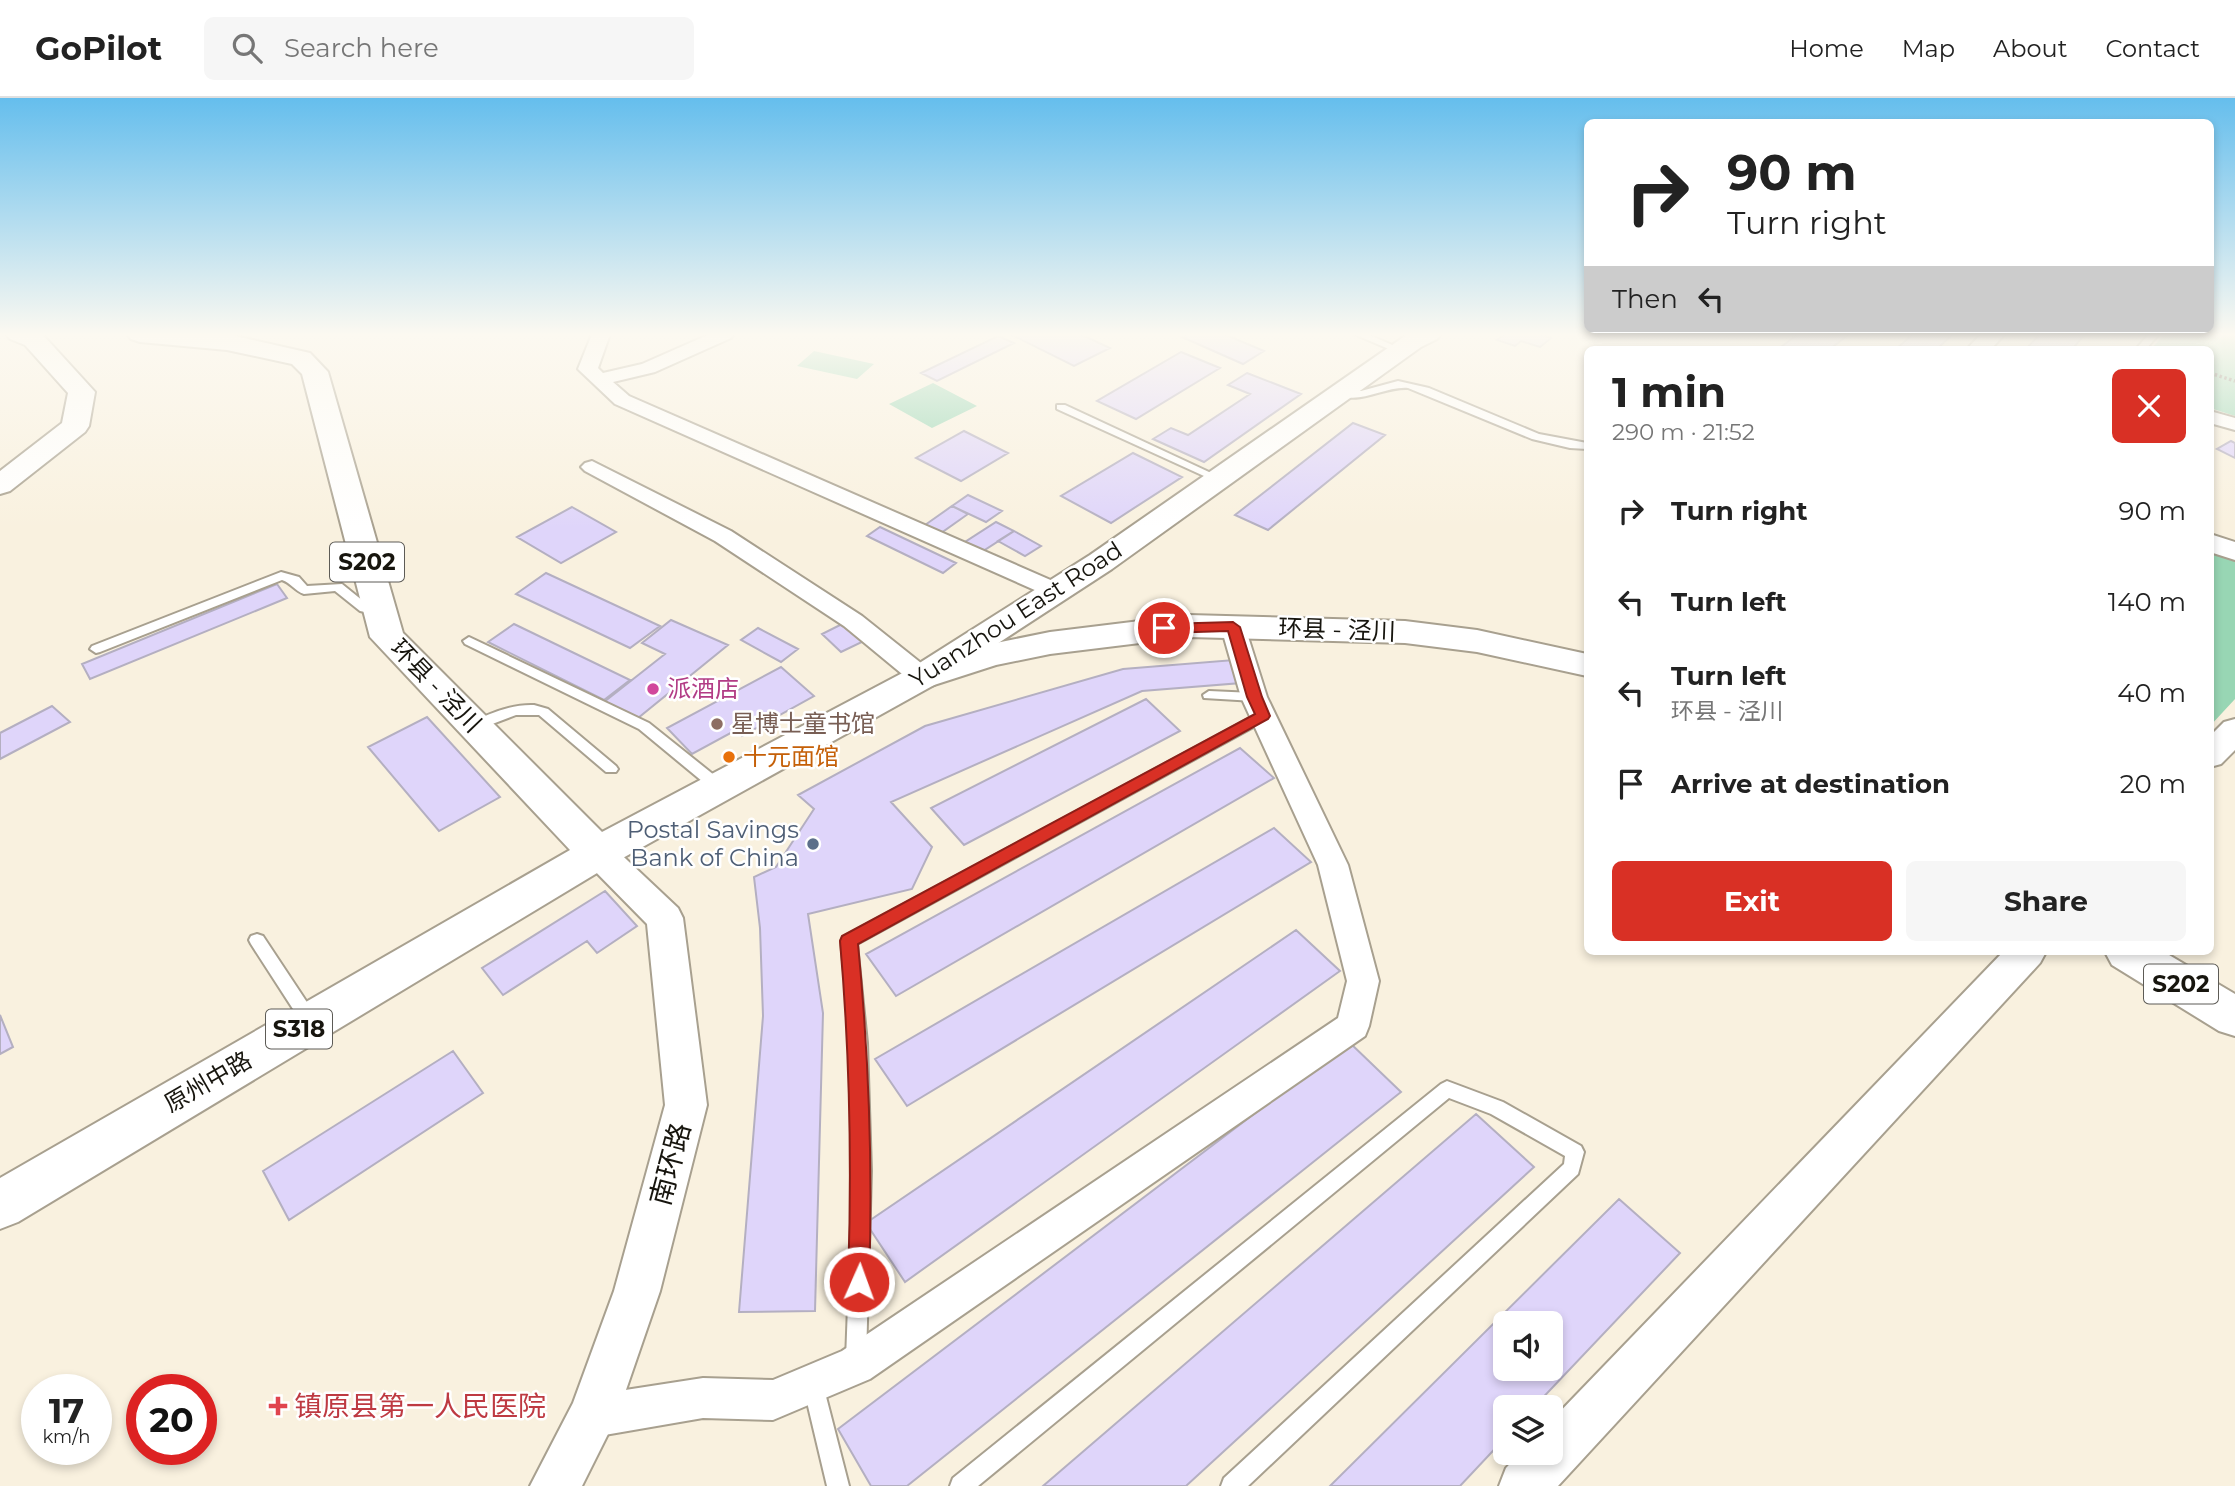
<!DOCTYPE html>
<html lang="en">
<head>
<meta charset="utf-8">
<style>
	:root { --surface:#fff; --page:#f6f6f6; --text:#222; --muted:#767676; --line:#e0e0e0; --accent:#d93025 }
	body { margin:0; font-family:Montserrat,"Noto Sans SC",sans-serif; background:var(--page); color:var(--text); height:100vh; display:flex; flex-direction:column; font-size:26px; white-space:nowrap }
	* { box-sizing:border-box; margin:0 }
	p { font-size:23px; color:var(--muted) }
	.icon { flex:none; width:38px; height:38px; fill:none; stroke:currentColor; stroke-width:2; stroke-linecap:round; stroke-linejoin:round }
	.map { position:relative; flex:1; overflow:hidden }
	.panel { position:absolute; left:1584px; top:248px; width:630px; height:609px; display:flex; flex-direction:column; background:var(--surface); border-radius:10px; box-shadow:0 4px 10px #0003 }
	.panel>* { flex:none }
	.guide { position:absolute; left:1584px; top:21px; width:630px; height:214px; border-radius:10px; box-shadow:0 4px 10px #0003; background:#fff; color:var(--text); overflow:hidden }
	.tools { position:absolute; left:1493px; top:1213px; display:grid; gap:14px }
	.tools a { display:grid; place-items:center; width:70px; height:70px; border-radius:10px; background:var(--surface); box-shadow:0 4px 10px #0003; font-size:35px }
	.speed { position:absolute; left:21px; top:1276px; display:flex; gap:14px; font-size:35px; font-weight:700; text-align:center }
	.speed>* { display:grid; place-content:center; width:91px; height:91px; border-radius:50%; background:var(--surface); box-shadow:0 4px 10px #0003; line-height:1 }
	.speed small { font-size:18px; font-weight:400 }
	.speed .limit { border:10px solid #d22; background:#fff; color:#111 }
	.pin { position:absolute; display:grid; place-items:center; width:60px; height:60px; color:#fff; margin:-30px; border:4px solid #fff; border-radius:50%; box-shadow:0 2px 7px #0007 }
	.me { position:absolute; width:77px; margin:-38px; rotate:2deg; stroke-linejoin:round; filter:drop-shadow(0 0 5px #0008) }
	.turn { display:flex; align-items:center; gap:24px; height:147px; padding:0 28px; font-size:32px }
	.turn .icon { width:91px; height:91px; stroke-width:2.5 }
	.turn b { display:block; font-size:49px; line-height:60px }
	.then { display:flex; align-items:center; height:66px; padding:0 28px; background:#0003; gap:14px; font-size:26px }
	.round { display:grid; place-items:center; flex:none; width:74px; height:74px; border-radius:10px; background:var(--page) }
	.summary { display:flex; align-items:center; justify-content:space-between; height:119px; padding:0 28px }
	h1 { font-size:42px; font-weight:700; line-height:52px }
	.action { display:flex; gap:14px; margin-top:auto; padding:14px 28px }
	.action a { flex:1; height:80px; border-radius:10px; background:var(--accent); color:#fff; font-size:28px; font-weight:700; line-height:80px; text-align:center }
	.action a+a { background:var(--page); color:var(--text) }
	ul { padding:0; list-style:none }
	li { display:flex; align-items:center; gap:21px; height:91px; padding:0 28px }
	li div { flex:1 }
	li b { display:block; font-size:26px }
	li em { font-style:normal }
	header { display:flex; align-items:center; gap:42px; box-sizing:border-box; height:98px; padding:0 35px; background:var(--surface); border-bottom:2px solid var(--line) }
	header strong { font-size:33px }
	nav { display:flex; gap:38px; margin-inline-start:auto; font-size:24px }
	.search { width:490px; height:63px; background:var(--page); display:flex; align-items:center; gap:18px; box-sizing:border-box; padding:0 24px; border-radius:10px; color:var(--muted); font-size:26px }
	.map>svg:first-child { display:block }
	.green { fill:#98d6b4 }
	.building { fill:#dfd5fa; stroke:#b4afc1; stroke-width:2; fill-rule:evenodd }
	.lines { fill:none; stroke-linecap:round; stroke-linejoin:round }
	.service-casing { stroke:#a8a08f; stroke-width:4 }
	.minor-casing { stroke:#a8a08f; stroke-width:4 }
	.tertiary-casing { stroke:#a8a08f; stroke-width:4 }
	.secondary-casing { stroke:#a8a08f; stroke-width:4 }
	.primary-casing { stroke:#a8a08f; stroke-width:4 }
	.path { stroke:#7e796d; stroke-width:3.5; stroke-dasharray:2.5 2.5; stroke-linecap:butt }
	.service { fill:#fff; fill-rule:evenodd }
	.minor { fill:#fff; fill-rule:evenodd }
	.tertiary { fill:#fff; fill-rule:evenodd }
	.secondary { fill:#fff; fill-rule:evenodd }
	.primary { fill:#fff; fill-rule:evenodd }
	.route { fill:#d93025; stroke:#8d1f18; stroke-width:2 }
	.hotel-dot { fill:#d1479c; stroke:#fff; stroke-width:2.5 }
	.education-dot { fill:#8d6e63; stroke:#fff; stroke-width:2.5 }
	.food-dot { fill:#e8710a; stroke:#fff; stroke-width:2.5 }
	.service-dot { fill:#5c6f8a; stroke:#fff; stroke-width:2.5 }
	.health-dot { fill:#e0444e; stroke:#fff; stroke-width:2.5 }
	.labels { text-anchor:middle; stroke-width:5; stroke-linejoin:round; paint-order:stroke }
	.shield { fill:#fff; stroke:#5d5b56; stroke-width:2 }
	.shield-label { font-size:23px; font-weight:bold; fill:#17150e }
	.street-label { font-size:24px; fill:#17150e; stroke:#fff }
	.hotel-label { font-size:24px; fill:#b23c85; stroke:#fff; text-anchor:start }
	.education-label { font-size:24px; fill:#785e54; stroke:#fff; text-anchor:start }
	.food-label { font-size:24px; fill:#c56008; stroke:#fff; text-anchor:start }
	.service-label { font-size:24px; fill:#4e5e75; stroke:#fff; text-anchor:end }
	.near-street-label { font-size:28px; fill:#17150e; stroke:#fff }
	.near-health-label { font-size:28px; fill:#be3a42; stroke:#fff; text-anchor:start }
</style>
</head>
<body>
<header>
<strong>GoPilot</strong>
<div class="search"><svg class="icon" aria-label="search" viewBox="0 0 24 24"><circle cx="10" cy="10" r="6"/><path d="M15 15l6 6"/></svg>Search here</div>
<nav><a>Home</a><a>Map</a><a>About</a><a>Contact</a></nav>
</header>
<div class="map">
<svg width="2235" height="1388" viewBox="0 0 2235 1388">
	<rect width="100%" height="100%" fill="#f9f1df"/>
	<path class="green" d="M2165,236H2235V318L2210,310V252H2150Z
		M814,253L874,266L857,281L797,268Z
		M933,285L977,308L932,330L889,306Z
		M2210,449L2235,459V601L2210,628Z"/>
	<path class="building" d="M1010,236H1080L1110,250L1074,268Z
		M1187,236H1224L1264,253L1243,266L1182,239Z
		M1505,236H1540L1551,240L1540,249L1521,243L1515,248L1497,242Z
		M1798,236H1849L1829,252H1777Z
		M1913,236H1953L1936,252H1895Z
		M2040,236H2085L2074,249L2083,252H2025Z
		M998,238L1014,245L937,283L921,275Z
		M1181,254L1220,270L1136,321L1097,303Z
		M1247,275L1301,296L1204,364L1153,341L1171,330L1188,337L1250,296L1228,287Z
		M1353,325L1385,337L1268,432L1235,417Z
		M964,333L1008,355L961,383L916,360Z
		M2231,343L2235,345V360L2217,351Z
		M1133,355L1182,379L1111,425L1061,398Z
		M968,397L1002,413L986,424L952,408Z
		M952,408L968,416L941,435L925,427Z
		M572,409L616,434L561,465L517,439Z
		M996,424L1014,433L983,453L965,444Z
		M880,429L956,465L943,475L867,438Z
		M1014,433L1041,448L1025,458L998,443Z
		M546,475L660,528L630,550L516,496Z
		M277,486L287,500L90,581L82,566Z
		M671,522L728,547L638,620L604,604L665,556L642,545Z
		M846,524L866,542L841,554L822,536Z
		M514,526L630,582L604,602L488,544Z
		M758,530L798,551L781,564L741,542Z
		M1234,562L1241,585L1142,593L891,704L932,749L912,791L808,816L823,915L815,1213L739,1214L763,918L760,830L754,779L776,769L814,711L798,697L925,628L1123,571Z
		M781,569L814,598L742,638L736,632L692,656L667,630Z
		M1146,601L1180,633L964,747L931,710Z
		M52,608L70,624L0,661V635Z
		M427,619L500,699L439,733L368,649Z
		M1240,650L1274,680L896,898L866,856Z
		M1274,730L1311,764L907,1008L875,961Z
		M605,793L637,828L597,855L587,843L503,897L482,870Z
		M1296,832L1340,873L905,1184L866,1125Z
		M0,917L13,949L0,956Z
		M1349,944L1401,994L907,1388H871L838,1331Z
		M453,953L483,995L289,1122L263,1073Z
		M1476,1016L1534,1069L1186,1388H1043Z
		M1619,1101L1680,1155L1534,1309H1505V1340L1460,1388H1330ZM1505,1225H1550V1270H1505Z"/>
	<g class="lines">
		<g class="service-casing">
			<path id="service" d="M1354,236H1367L1406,253L1398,255Z
				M2149,236H2159L2145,252H2135Z
				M1398,283L1429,290L1539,336L1587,345V351L1570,350L1532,341L1408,290C1384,288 1357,309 1335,295L1340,292L1361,293Z
				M1057,307H1065L1224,381L1223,383H1215L1057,311Z
				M281,474L299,479L307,488L342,486L368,507L383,510L385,513L379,517L360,513L335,493L304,496C295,493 291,485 282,482L100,554L96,555L90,551L92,548Z
				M469,539L649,625L724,685L726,689L724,693H714L639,631L465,546L463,543Z
				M1209,593L1254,595L1260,599L1254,603L1204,600L1203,597Z
				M534,607L548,611L616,668L618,671L616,674H606L539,617H516L474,633L467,628L469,625C490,616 511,606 534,607Z
				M1263,613L1270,618L1268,621L857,846L867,945L871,1073L866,1262L863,1269L856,1272L849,1269L846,1262L853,1073L851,945L841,843L843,839Z
				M257,836L263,838L316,918L318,923L316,928L310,930L304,928L251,846L249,842L251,838Z
				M1447,983L1503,1004L1581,1048L1584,1054L1578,1076L1248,1388H1221L1224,1380L1564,1066L1565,1058L1491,1016L1449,1000L978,1388H950L953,1380L1441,986Z
				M813,1277L820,1280L823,1287L849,1388H827L803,1287L806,1280Z"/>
		</g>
		<g class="minor-casing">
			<path id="minor" d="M592,236H610L598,270L603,275L642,266L710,236H734L731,240L655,274L613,284L629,298L1062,487L1066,492L1062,497L1054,499L1046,497L615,306L578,271Z
				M2210,313L2235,320V332L2210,325Z
				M592,363L731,433L862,518L931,573L935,579L931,585L922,588L913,585L844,528L715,443L585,373L581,369L585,365Z
				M1233,521L1242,523L1245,529L1267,599L1348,767L1379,883L1369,928L1365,938L870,1281L773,1322L703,1320L593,1339L578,1333L572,1318L578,1303L593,1297L703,1280L773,1282L842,1253L1338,920L1347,883L1318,767L1241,599L1221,529L1224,523Z"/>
		</g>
		<g class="tertiary-casing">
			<path id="tertiary" d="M1981,236H2005L1990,252H1966Z
				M2210,436L2235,444V462L2210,454Z
				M2235,621V652L2221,666L2210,669V638L2224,624Z
				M598,742L610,746L678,810L683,820L707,1007L660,1193L617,1318L582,1388H530L573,1305L614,1193L665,1007L647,826L586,764L581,755L586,746Z
				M2003,854H2046L2040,865L1558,1388H1499L1506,1370L1521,1354H1550V1324Z"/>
		</g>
		<g class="secondary-casing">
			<path id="secondary" d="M1408,236H1441L1437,241L1421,249L1112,471L934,587L922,591L910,587L904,579L910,571L1090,457Z"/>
		</g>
		<g class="primary-casing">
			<path id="primary" d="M6,236L43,237L95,294L89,328L85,334L10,393L0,396V373L62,325L68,295L25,247L10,241Z
				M127,236H227L310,255L328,274L403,535L602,734L910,571L991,546L1050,534L1189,517L1405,523L1477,532L1587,556V578L1477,554L1405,545L1189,539L1050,556L996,567L934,587L612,766L18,1124L0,1131V1080L570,752L370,539L302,276L292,266L227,252L140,244L131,241Z
				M2105,854H2164L2235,896V938L2219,933L2112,867Z"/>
		</g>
		<path class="path" d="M2210,275L2235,283"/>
		<use href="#service" class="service"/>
		<use href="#minor" class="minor"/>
		<use href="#tertiary" class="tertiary"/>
		<use href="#secondary" class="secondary"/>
		<use href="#primary" class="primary"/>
	</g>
	<linearGradient id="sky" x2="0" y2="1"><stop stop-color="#65beed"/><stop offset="0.55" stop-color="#fcf9f1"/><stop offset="1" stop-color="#fcf9f1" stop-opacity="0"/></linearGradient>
	<rect width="2235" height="430" fill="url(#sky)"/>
	<path class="route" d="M1233,524L1240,529L1262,599L1270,618L1268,621L858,846C869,959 873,1070 869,1184L866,1192L859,1195L851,1192L848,1184C852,1069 850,957 840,843L842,838L1255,616L1247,599L1228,533L1164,535L1157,530L1164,526Z"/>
	<circle class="hotel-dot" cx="653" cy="591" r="7"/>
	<circle class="education-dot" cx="717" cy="626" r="7"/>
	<circle class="food-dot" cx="729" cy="659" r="7"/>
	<circle class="service-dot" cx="813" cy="746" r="7"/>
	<path class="health-dot" d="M274.5 1297.5h7v7h7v7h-7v7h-7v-7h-7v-7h7z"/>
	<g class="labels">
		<g class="shield">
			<rect x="330" y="444.5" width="74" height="39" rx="5"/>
			<rect x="2144" y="866.5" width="74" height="39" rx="5"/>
			<rect x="266" y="911.5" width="66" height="39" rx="5"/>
		</g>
		<g class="shield-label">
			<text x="367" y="472">S202</text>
			<text x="2181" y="894">S202</text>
			<text x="299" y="939">S318</text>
		</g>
		<g class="street-label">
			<text transform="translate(1016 517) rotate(-33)" y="8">Yuanzhou East Road</text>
			<text transform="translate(1337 532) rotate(2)" y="8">环县 - 泾川</text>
			<text transform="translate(436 588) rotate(46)" y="8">环县 - 泾川</text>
			<text transform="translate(208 984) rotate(-30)" y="8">原州中路</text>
		</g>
		<g class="hotel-label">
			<text x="667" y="599">派酒店</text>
		</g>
		<g class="education-label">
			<text x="731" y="634">星博士童书馆</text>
		</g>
		<g class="food-label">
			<text x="743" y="667">十元面馆</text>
		</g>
		<g class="service-label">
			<text x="799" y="740">Postal Savings<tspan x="799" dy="28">Bank of China</tspan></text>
		</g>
		<g class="near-street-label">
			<text transform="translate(670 1066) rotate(-75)" y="10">南环路</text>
		</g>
		<g class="near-health-label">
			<text x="294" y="1318">镇原县第一人民医院</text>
		</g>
	</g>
</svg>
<div class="tools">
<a><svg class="icon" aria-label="sound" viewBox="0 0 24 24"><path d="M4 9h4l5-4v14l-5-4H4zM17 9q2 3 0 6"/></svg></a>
<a><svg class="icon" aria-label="layers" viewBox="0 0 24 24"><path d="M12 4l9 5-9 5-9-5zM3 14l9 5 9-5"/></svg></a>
</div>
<div class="speed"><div>17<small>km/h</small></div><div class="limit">20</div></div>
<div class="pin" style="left:1164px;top:530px;background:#d93025"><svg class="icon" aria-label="arrive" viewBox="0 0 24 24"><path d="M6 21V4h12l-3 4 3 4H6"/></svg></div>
<svg class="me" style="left:859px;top:1184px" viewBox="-20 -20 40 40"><circle r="17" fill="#d93025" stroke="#fff" stroke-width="3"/><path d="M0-11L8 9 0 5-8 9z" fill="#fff"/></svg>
<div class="guide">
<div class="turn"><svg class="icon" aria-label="right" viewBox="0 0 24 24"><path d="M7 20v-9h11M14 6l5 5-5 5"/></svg><div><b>90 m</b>Turn right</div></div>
<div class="then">Then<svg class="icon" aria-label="left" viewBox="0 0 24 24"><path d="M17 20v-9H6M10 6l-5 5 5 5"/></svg></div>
</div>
<section class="panel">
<div class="summary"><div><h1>1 min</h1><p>290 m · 21:52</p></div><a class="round" style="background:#d93025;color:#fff"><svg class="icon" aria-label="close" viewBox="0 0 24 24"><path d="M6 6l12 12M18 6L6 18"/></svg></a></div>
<ul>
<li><svg class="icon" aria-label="right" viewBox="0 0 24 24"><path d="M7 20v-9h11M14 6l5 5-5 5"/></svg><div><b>Turn right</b></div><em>90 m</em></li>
<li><svg class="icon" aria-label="left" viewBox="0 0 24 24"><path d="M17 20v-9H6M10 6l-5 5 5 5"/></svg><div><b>Turn left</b></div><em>140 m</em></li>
<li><svg class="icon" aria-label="left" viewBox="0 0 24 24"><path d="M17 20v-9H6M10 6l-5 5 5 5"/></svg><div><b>Turn left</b><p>环县 - 泾川</p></div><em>40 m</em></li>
<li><svg class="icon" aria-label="arrive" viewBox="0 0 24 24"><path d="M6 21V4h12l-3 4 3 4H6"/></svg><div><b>Arrive at destination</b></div><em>20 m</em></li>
</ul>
<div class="action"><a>Exit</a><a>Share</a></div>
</section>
</div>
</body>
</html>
